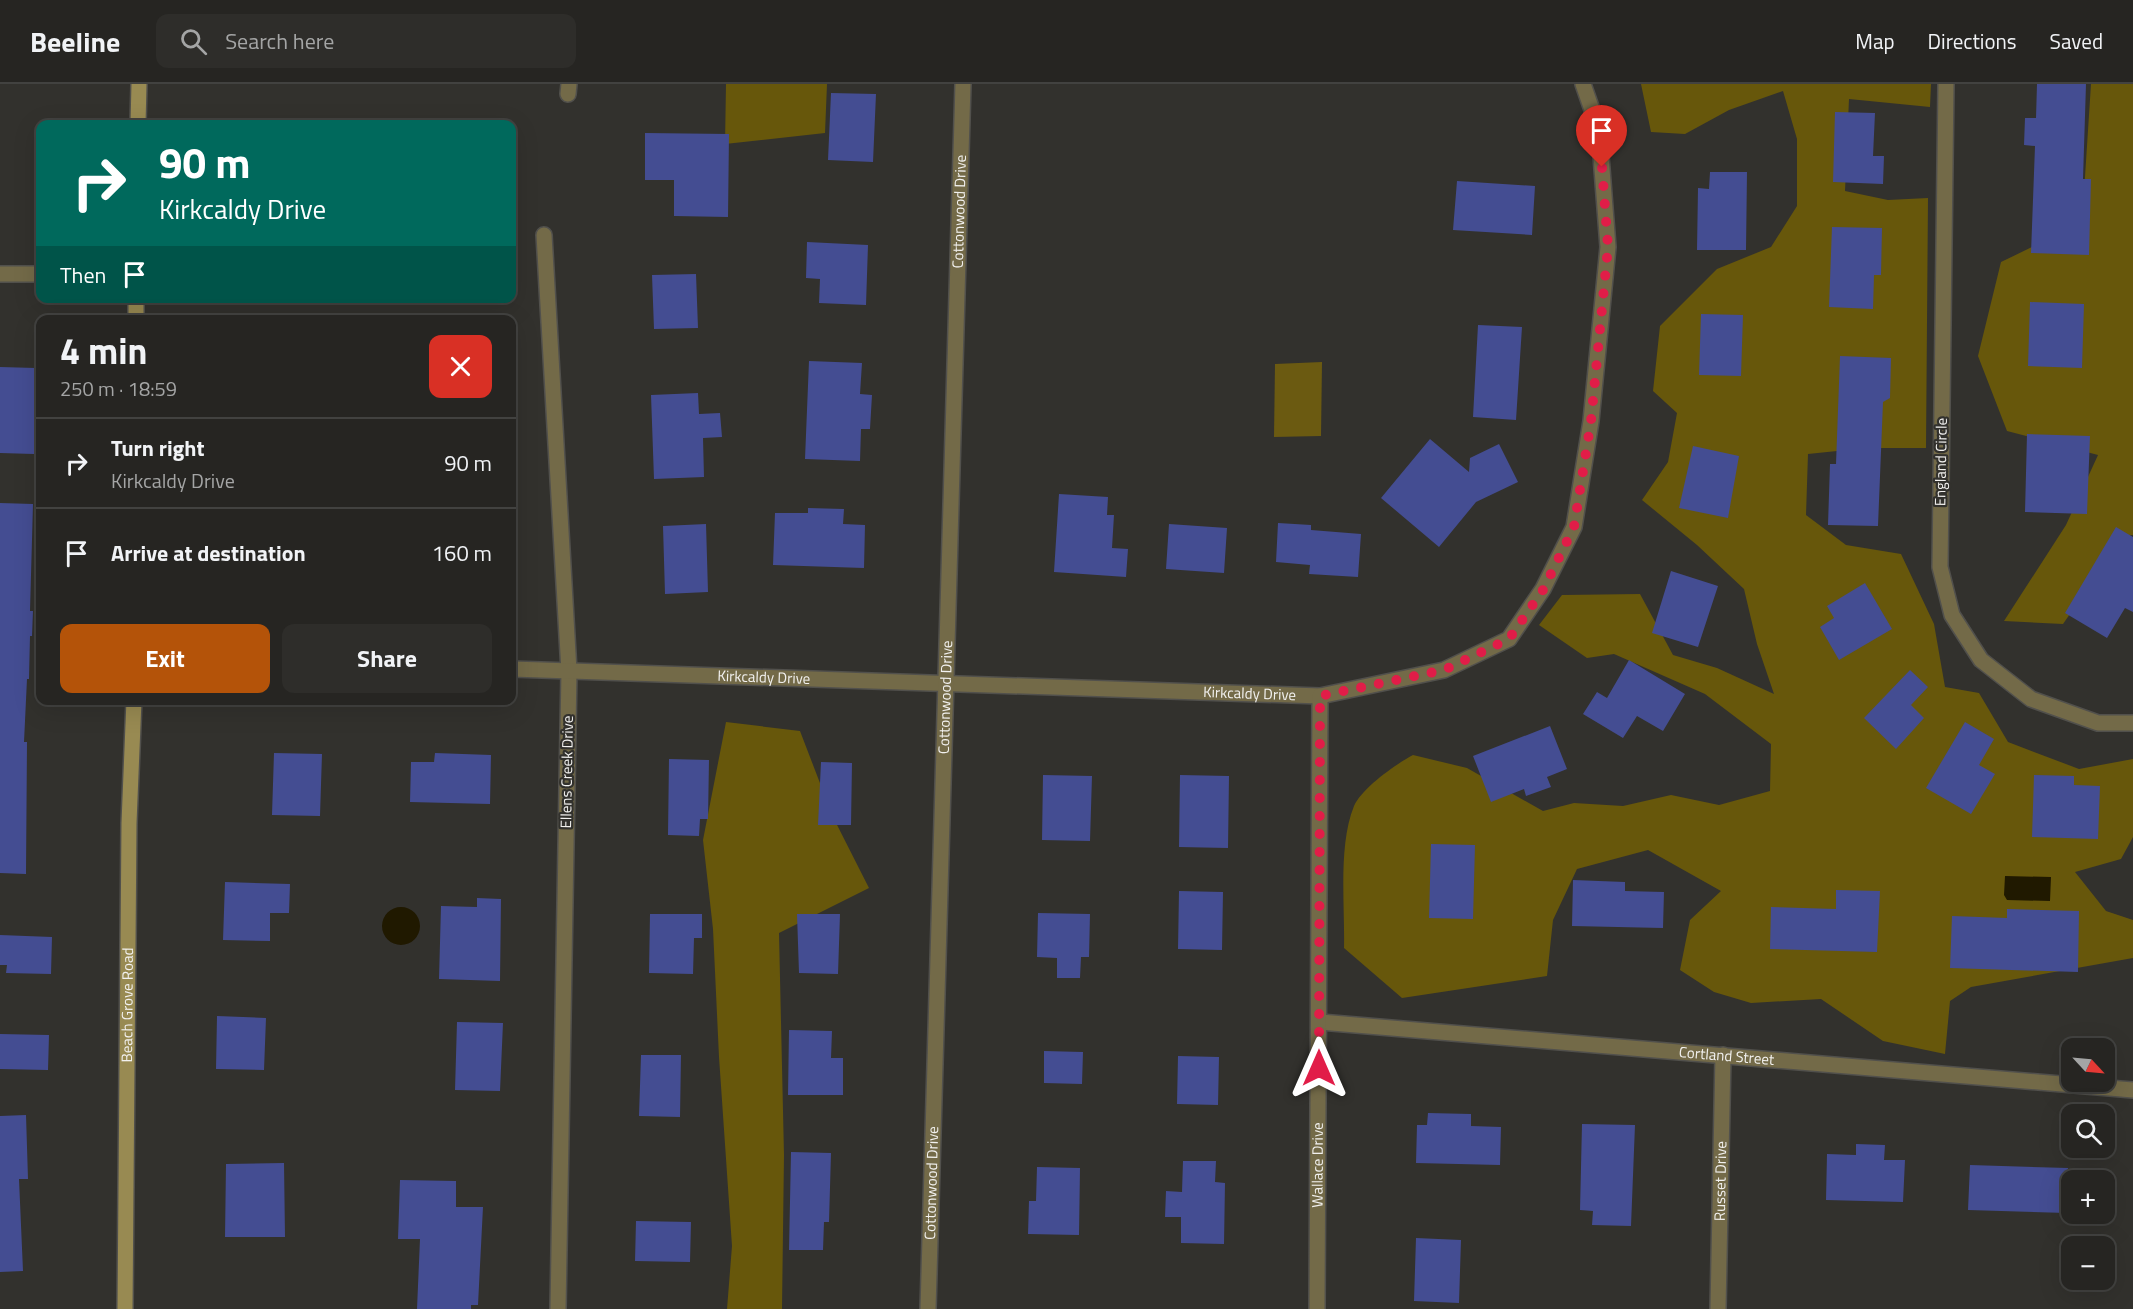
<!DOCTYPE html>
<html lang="en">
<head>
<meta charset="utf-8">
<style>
	:root { --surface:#262522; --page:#2e2d2a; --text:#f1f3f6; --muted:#a4a5a5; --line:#424240; --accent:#b45309 }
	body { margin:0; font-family:"Titillium Web",sans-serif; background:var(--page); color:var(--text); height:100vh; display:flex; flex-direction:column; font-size:22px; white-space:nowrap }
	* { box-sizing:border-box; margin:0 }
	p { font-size:20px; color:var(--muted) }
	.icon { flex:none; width:33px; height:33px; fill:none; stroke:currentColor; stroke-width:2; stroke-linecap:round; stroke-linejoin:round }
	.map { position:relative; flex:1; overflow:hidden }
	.drawer { position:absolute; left:36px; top:231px; width:480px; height:390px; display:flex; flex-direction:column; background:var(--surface); border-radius:12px; box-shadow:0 6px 24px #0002,0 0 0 2px var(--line) }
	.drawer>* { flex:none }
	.top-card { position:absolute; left:36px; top:36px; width:480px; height:183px; border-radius:12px; box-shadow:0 6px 24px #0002,0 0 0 2px var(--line); background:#00695c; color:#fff; overflow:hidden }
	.needle { width:39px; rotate:116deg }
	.controls { position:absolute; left:2061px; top:954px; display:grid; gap:12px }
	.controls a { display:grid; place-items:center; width:54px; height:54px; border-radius:12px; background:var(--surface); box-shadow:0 6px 24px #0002,0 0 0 2px var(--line); font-size:30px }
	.pin { position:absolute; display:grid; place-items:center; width:51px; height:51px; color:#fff; margin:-62px -26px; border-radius:50% 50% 50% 0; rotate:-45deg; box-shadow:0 0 6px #0007 }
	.pin .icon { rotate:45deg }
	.me { position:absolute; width:66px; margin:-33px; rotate:0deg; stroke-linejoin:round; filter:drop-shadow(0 0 4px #0008) }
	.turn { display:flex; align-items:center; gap:21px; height:126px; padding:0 24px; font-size:27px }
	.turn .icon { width:78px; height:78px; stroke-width:2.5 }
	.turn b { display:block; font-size:42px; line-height:51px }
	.then { display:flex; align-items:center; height:57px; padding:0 24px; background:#0003; gap:12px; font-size:22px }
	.round { display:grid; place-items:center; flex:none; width:63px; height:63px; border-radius:12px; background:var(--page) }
	.overview { display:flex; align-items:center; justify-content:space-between; height:102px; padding:0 24px }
	h1 { font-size:36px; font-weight:700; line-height:45px }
	.action { display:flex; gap:12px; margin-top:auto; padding:12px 24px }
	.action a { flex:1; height:69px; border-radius:12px; background:var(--accent); color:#fff; font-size:24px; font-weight:700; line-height:69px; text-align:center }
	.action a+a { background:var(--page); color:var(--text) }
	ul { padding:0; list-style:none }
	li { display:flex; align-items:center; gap:18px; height:90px; padding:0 24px; border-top:2px solid var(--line) }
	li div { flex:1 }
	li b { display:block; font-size:22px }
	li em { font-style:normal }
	header { display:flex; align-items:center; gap:36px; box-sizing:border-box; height:84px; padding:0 30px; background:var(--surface); border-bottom:2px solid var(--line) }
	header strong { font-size:28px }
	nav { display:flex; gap:33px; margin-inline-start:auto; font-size:21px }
	.search { width:420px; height:54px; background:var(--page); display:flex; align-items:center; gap:15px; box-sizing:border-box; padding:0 21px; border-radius:12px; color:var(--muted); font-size:22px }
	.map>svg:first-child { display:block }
	.green { fill:#6b5a11 }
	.forest { fill:#67570b }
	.water { fill:#201900 }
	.building { fill:#444d92 }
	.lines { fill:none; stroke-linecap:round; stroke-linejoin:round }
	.street-casing { stroke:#51504c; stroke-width:18 }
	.secondary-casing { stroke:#51504c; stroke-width:18 }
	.street { stroke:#736a48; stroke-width:15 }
	.secondary { stroke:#988a52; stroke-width:15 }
	.route { stroke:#e11d48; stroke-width:10; stroke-dasharray:0 18 }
	.labels { text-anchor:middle; stroke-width:4.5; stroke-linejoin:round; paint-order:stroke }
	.street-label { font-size:15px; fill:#f2f1ef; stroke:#32312d }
</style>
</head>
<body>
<header>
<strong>Beeline</strong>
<div class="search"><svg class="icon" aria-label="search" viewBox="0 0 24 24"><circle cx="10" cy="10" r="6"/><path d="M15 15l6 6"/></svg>Search here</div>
<nav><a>Map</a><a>Directions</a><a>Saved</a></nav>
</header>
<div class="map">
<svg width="2133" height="1225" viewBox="0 0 2133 1225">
	<rect width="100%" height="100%" fill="#32312d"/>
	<path class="green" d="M1322,278L1321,352L1274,353L1275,280Z"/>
	<path class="forest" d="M726,0H827L825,49L725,60Z
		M1641,0H1931L1930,23L1849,15L1845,107L1888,116L1928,114L1926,364H1866L1808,370L1806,431L1846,461L1901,470L1934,540L1945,603L1979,609L2008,658L2079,685L2133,675V753L2121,775L2075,788L2106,827L2133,836V874L1971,903L1950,917L1945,970L1883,957L1821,915L1751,919L1714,908L1680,886L1690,836L1721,807L1648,766L1577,785L1553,836L1547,892L1402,914L1344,864C1345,822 1338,761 1354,722C1362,704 1396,680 1413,671L1467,684L1543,727L1574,719L1623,722L1671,711L1719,721L1770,707L1771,660L1705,610L1614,570L1587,574L1539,541L1562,511L1640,510L1673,571L1717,584L1774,610L1757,560L1744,505L1697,461L1642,416L1668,378L1677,329L1653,307L1660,242L1717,185L1771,163L1797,122V55L1783,7L1729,26L1685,50L1651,48Z
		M2091,0H2133V451L2124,452L2063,540L2004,537L2066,441L2098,371L2007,347L1978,272L2001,178L2082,139Z
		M726,638L800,647L833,733L869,804L779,849L784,1071L782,1225H727L732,1162L719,973L713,845L703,756Z"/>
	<path class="water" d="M2005,792L2051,793L2050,817L2007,816L2004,811Z
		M382 842a19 19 0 1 1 38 0a19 19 0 1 1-38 0Z"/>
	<path class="building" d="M2037,0H2086L2083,95H2091L2089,171L2031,169L2035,62L2024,61L2025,34H2036Z
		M831,9L876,10L873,78L828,76Z
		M1835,28L1875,29L1873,72H1884L1883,100L1833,98Z
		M645,49L729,50L728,133L674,132V96H645Z
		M1710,88H1747L1746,166H1697L1698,104L1709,105Z
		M1457,97L1535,102L1532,151L1453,146Z
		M1832,143L1882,144L1881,191H1874L1873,225L1829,223Z
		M807,158L868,161L866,221L819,219L820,195L806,194Z
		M696,190L698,244L654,245L652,191Z
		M2030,218L2084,220L2082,284L2028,282Z
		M1701,230L1743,231L1741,292L1699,291Z
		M1478,241L1522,243L1516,336L1473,333Z
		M1840,272L1891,274L1890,314L1883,318L1878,442L1828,441L1830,380H1836Z
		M809,277L862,279L860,310L872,311L870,345H861L860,377L805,375Z
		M0,283L36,284L34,370L0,369Z
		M698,309L699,330L720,329L722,353L703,354L704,393L654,395L651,311Z
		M2027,350L2090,352L2087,430L2025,428Z
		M1430,355L1469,388L1470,374L1499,360L1518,398L1476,418L1439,463L1381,414Z
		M1693,362L1739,372L1728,434L1679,424Z
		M1059,410L1108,413L1107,431H1114L1112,464L1128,465L1126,493L1054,488Z
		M0,419L33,420L30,527H33L32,552H30L29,595H27L24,658H27L26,790L0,789Z
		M808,424L844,425L843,440L865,441L864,484L773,481L775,429H808Z
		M1278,439L1311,441V446L1361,450L1358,493L1309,490L1310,481L1276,478Z
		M706,440L708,508L665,510L663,442Z
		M1169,440L1227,444L1224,489L1166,485Z
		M2116,443L2133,453V528L2125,524L2107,554L2065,529Z
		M1671,487L1718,502L1698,563L1652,549Z
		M1865,499L1892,545L1839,576L1820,543L1834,534L1827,522Z
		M1629,576L1685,610L1663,647L1637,632L1623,654L1583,630L1597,608L1607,614Z
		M1910,586L1928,603L1911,621L1924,634L1896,665L1864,634Z
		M1965,638L1994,655L1979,681L1995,690L1971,730L1926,704Z
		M1550,642L1567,685L1547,693L1551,703L1526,712L1524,705L1491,718L1473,672Z
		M274,669L322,670L320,732L272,731Z
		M435,669L491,671L490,720L410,718L411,678H434Z
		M669,675L709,676L708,735H700L699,752L668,751Z
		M821,678L852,679L851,741H818Z
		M1043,691L1092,692L1090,757L1042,756Z
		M1180,691L1229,692L1228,764L1179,763Z
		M2034,691L2074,692V701L2100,702L2098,755L2032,753Z
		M1431,760L1475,761L1473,835L1429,834Z
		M1573,796L1625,798V807L1664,808L1663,844L1572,842Z
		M225,798L290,800L289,829H270V857L223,856Z
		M1836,806L1880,807L1877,868L1770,865L1771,823L1836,825Z
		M1179,807L1223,808L1222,866L1178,865Z
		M477,814L501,815L500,897L439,895L441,822L477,823Z
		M2007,825L2079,827L2078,888L1950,884L1952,832L2007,834Z
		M1038,829L1090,830L1089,873H1081L1080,894H1057V874L1037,873Z
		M650,830H702V854H694L693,890L649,889Z
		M797,830H840L838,890L799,889Z
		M0,851L52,853L51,890L6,889L7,881H0Z
		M217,932L266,934L264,986L216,985Z
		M457,938L503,939L500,1007L455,1006Z
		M789,946L832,947L831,974H843V1011H788Z
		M0,950L49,951L48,986L0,985Z
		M1044,967L1083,968L1082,1000L1044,999Z
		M641,971H681L680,1033L639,1032Z
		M1178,972L1219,973L1218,1021L1177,1020Z
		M1428,1029L1471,1030V1042L1501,1043L1500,1081L1416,1079L1417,1041H1427Z
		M26,1031L28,1095H19L23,1187L0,1188V1032Z
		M1582,1040L1635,1041L1631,1142L1592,1141L1593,1127L1580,1126Z
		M1856,1060L1885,1061L1884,1076H1905L1903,1118L1826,1116L1827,1070L1856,1071Z
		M791,1068L831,1069L829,1138H824L823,1166H789Z
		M1183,1077H1216L1215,1098L1225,1099L1224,1160L1181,1159V1133H1165L1166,1107L1182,1108Z
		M284,1079L285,1153H225L226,1080Z
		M1970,1081L2068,1084L2067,1129L1968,1126Z
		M1037,1083L1080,1084L1079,1151L1028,1150L1029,1117H1036Z
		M400,1096L456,1097V1123H483L478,1221H471V1225H417L420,1155H398Z
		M636,1137L691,1138L690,1178L635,1177Z
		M1416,1154L1461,1156L1459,1219L1414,1217Z"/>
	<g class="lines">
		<g class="street-casing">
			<g id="street">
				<path d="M1946,0L1940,483L1952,531L1981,576L2031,615L2098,639H2133"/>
				<path d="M568,10L569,0"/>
				<path d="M544,151L569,587L558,1225"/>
				<path d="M0,190H40"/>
				<path id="s1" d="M512,585L1320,612L1444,586L1509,555L1543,505L1574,443L1591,337L1608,163L1599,46L1583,0"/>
				<path id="s2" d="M1320,938L2133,1006"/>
				<path id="s3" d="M928,1225L963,0"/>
				<path id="s4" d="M1317,1225L1320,612"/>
				<path id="s5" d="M1718,1225L1723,971"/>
			</g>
		</g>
		<g class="secondary-casing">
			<g id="secondary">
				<path d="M138,40L139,0"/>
				<path d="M136,236V214"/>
				<path id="s6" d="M125,1225L129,739L134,616"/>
			</g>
		</g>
		<use href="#street" class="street"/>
		<use href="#secondary" class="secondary"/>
	</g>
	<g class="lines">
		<path class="route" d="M1319,984L1320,612L1444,586L1509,555L1543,506L1574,443L1591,337L1608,163L1602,83"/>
	</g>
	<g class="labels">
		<g class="street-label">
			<text dy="5" stroke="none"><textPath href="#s3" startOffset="1098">Cottonwood Drive</textPath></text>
			<text transform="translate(1941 378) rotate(-89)" y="5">England Circle</text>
			<text dy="5" stroke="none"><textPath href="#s1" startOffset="252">Kirkcaldy Drive</textPath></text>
			<text dy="5" stroke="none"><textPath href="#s1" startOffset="738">Kirkcaldy Drive</textPath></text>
			<text dy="5" stroke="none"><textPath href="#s3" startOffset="612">Cottonwood Drive</textPath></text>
			<text transform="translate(567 688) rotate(-89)" y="5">Ellens Creek Drive</text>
			<text dy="5" stroke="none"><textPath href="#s6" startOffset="304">Beach Grove Road</textPath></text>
			<text dy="5" stroke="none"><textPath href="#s2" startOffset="408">Cortland Street</textPath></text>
			<text dy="5" stroke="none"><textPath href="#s4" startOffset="144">Wallace Drive</textPath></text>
			<text dy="5" stroke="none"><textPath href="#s3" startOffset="126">Cottonwood Drive</textPath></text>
			<text dy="5" stroke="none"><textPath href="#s5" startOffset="128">Russet Drive</textPath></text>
		</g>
	</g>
</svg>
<div class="controls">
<a><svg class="needle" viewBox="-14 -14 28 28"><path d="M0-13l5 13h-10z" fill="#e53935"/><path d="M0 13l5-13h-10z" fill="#a4a5a5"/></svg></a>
<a><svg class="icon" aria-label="search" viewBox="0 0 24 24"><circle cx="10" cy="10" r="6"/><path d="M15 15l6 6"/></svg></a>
<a>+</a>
<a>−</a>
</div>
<div class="pin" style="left:1602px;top:83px;background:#d93025"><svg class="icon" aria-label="arrive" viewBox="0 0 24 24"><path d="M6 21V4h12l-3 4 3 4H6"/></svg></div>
<svg class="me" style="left:1319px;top:984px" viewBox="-20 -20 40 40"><path d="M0-17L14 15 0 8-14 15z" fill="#e11d48" stroke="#fff" stroke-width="4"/></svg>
<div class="top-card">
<div class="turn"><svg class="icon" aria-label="right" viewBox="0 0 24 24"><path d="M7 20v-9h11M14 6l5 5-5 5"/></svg><div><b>90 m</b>Kirkcaldy Drive</div></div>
<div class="then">Then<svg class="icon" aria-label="arrive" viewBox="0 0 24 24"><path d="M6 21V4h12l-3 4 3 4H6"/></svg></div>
</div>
<section class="drawer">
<div class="overview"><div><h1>4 min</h1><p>250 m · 18:59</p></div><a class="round" style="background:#d93025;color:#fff"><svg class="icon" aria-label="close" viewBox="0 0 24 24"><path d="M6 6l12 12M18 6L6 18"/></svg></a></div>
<ul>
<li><svg class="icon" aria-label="right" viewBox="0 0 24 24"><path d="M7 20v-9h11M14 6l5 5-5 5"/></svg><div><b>Turn right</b><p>Kirkcaldy Drive</p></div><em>90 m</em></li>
<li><svg class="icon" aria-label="arrive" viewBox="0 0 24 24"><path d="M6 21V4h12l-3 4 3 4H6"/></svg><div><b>Arrive at destination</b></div><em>160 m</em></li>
</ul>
<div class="action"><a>Exit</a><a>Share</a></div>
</section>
</div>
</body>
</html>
